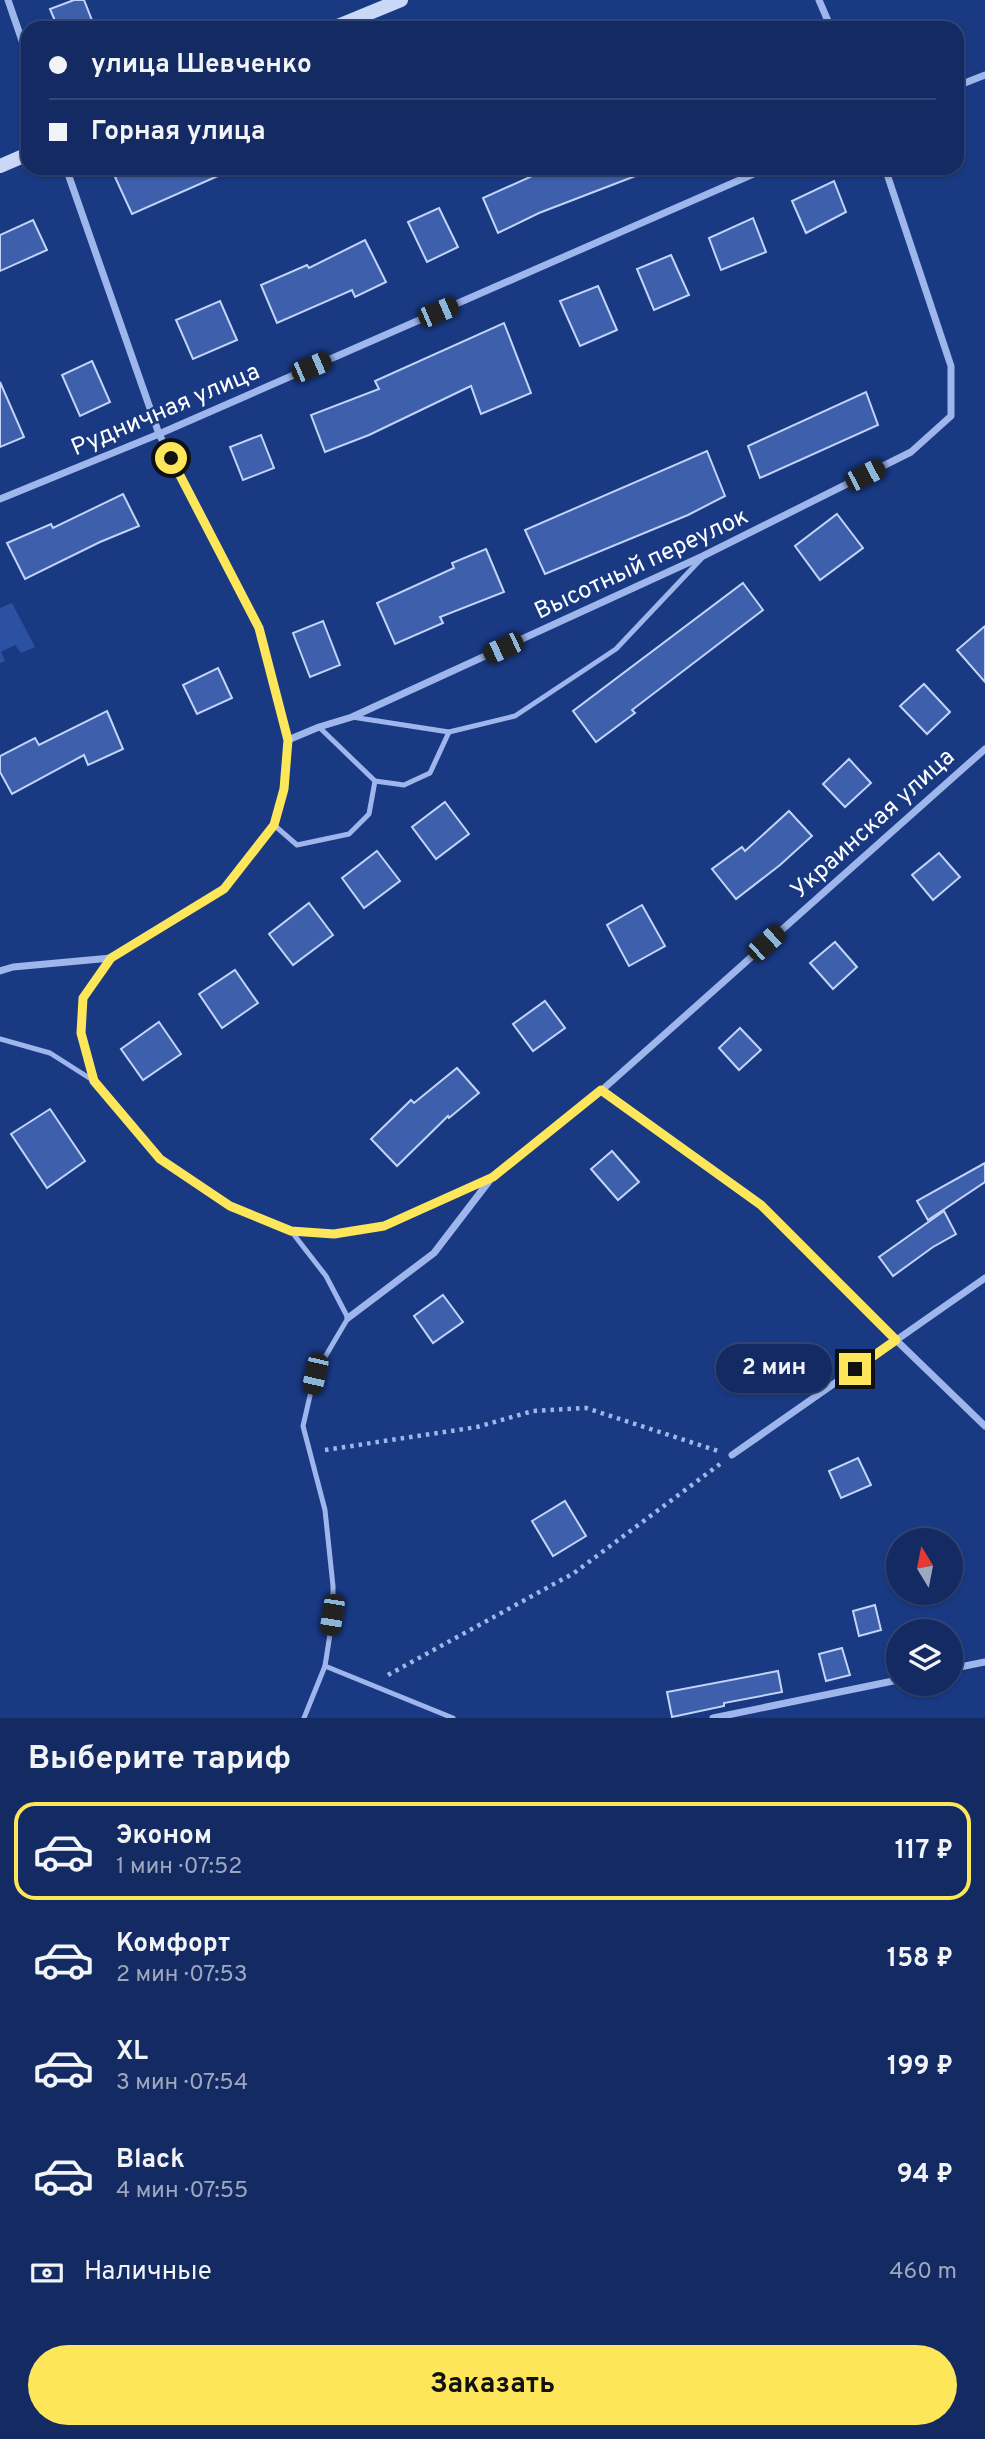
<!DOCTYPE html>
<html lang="ru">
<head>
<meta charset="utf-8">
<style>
  :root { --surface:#132b62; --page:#20376b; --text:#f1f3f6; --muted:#9da7be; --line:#324777; --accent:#fee65a }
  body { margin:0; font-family:Overpass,sans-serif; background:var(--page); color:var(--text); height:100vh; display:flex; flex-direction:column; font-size:26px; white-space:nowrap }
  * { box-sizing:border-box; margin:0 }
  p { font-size:23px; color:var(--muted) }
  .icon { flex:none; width:38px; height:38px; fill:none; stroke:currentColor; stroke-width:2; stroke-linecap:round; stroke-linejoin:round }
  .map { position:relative; height:1718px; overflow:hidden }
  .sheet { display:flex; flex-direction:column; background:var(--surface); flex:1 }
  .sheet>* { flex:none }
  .banner { position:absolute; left:21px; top:21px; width:943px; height:154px; border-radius:21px; box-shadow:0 2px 5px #0004,0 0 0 2px var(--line); display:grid; align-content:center; height:154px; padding:0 28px; background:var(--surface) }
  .needle { width:46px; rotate:350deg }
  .buttons { position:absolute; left:886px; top:1528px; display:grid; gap:14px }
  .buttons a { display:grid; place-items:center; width:77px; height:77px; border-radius:50%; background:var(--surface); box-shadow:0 2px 5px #0004,0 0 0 2px var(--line); font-size:35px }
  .end { position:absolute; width:32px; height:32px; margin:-16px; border:9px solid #fee65a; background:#111; box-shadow:0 0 0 4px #111 }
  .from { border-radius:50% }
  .bubble { position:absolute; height:49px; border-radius:24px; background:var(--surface); box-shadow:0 2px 5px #0004,0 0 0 2px var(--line); font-size:23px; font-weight:700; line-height:49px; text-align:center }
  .car { position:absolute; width:21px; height:42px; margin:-21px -10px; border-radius:9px; box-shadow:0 0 5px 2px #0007; background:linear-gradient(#222 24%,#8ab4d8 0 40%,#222 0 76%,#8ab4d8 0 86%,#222 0) }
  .banner b { display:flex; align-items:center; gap:24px; height:66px; font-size:26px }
  .banner b+b { border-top:2px solid var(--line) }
  .banner i { width:18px; height:18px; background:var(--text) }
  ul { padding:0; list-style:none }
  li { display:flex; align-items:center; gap:21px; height:98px; margin:0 14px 10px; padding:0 14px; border:4px solid transparent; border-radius:21px }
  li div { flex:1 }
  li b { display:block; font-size:26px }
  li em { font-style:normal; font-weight:700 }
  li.selected { border-color:var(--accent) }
  li>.icon { width:63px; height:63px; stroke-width:1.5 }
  h2 { padding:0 28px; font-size:32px; line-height:84px }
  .pay { display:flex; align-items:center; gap:18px; height:77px; padding:0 28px; font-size:26px }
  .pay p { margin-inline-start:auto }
  .primary-button { display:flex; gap:14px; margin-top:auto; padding:14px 28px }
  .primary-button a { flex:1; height:80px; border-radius:42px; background:var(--accent); color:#111; font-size:28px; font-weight:700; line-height:80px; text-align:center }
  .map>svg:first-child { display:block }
  .green { fill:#2c50a2 }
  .building { fill:#3e5fab; stroke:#c3d4f8; stroke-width:2 }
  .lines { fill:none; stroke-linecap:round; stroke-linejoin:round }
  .path { stroke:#9eb6eb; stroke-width:4.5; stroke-dasharray:3.5 5; stroke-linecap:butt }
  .lane { stroke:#9eb6eb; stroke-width:5 }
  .street { stroke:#9eb6eb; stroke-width:7 }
  .secondary { stroke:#cad8f8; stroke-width:14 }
  .route { stroke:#fee65a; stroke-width:9 }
  .labels { text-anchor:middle; stroke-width:5; stroke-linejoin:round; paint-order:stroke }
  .street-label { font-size:24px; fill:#fff; stroke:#193983 }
</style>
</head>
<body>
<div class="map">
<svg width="985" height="1718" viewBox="0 0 985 1718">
  <rect width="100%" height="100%" fill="#193983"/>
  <polygon class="green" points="12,603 35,647 21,653 15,645 1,652 5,661 0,663 0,608"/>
  <g class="building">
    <polygon points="74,0 84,0 95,28 58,28 50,9"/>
    <polygon points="135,168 236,168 132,214 115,177"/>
    <polygon points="550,168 651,168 651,170 539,213 498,233 483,198"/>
    <polygon points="834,181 846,212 806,233 792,201"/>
    <polygon points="439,208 458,247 427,262 408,222"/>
    <polygon points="753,218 766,252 721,270 709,238"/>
    <polygon points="33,220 47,250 0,271 0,235"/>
    <polygon points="365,240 386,282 355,297 352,290 277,323 261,285 307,265 309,268"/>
    <polygon points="671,255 689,295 654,310 637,269"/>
    <polygon points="598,286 617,330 580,346 560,301"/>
    <polygon points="220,301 237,340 193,359 176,320"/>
    <polygon points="504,323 531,393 481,414 471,386 369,435 325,452 311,415 379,389 375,381"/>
    <polygon points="92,361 110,402 80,416 62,375"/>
    <polygon points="0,382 24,437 0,447"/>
    <polygon points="866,392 878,425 760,478 748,446"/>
    <polygon points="261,435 274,468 243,480 230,447"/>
    <polygon points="707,451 725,496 688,515 545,574 525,530"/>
    <polygon points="123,494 139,526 100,542 25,579 7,543 51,524 53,528"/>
    <polygon points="837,514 863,548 820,580 795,546"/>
    <polygon points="486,549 504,592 440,617 443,623 395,644 377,603 454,568 452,563"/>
    <polygon points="743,583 763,610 632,710 635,713 596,742 573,711"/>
    <polygon points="323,621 340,665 310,677 293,633"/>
    <polygon points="985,626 985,682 957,650"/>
    <polygon points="218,668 232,698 197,714 183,685"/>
    <polygon points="924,684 950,712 927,734 900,706"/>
    <polygon points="107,711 123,749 88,765 84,755 12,794 0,772 0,756 35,738 39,745"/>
    <polygon points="849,759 871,783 845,807 823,784"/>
    <polygon points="445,802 469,834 436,859 412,827"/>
    <polygon points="789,811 812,836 780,865 736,899 712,869 742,847 745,851"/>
    <polygon points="377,851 400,881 364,908 342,878"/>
    <polygon points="939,853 960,877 933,900 912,875"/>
    <polygon points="309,903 333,935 293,965 269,934"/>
    <polygon points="642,905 665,946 629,966 607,925"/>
    <polygon points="835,942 857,967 833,989 810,963"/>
    <polygon points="235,970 258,1003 222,1028 199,994"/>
    <polygon points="545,1001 565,1028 533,1051 513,1024"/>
    <polygon points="159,1022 181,1054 143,1080 121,1049"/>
    <polygon points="740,1028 761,1050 739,1070 719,1048"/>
    <polygon points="457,1068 479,1093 449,1118 448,1116 397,1166 371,1139 411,1100 414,1103"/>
    <polygon points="50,1109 85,1161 47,1188 11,1134"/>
    <polygon points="612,1151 639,1182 618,1200 591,1169"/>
    <polygon points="985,1163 985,1182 928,1220 917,1201"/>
    <polygon points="944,1211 956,1234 933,1247 893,1276 879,1257"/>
    <polygon points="443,1295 463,1322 433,1343 414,1316"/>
    <polygon points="858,1458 871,1485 841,1498 829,1471"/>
    <polygon points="565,1501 586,1536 553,1556 532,1521"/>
    <polygon points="875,1605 881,1630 859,1636 853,1611"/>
    <polygon points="842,1648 850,1675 826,1681 819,1654"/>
    <polygon points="778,1671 782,1692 724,1703 724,1706 672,1717 667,1692"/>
  </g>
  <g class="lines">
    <g class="path">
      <polyline points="325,1450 477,1427 533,1411 586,1408 718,1451"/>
      <polyline points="388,1675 574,1573 720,1464"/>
    </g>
    <g class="lane">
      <polyline points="352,717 449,732 515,716 616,649 702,558"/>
      <polyline points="319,727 375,781 404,785 430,773 449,732"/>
      <polyline points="274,825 297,845 349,834 369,814 375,781"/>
      <polyline points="0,1039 50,1053 94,1081 160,1159 230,1206 291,1231 326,1276 348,1318 315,1374 303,1426 325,1510 333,1586 333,1615 325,1666 304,1718"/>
      <polyline points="94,1081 81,1033 83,998 111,958"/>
      <polyline points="291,1231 334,1234 384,1226 490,1178"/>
      <polyline points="325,1666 453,1718"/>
    </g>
    <g class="street">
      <polyline points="8,0 28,58"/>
      <polyline points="819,0 831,28"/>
      <polyline points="957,86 985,75"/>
      <polyline points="66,168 159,434 259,628 288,740"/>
      <polyline points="0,499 159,434 767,168"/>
      <polyline points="0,971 13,967 111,958 224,889 274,825 284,789 288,740 319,727 352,717 703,556 911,452 951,416 951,366 885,168"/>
      <polyline points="602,1090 761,1205 896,1340 985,1426"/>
      <polyline points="348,1318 434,1253 493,1176 602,1090 985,749"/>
      <polyline points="732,1455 985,1278"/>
      <polyline points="950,1669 985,1662"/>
      <polyline points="713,1718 898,1680"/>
    </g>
    <g class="secondary">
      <polyline points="333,28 401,0"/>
      <polyline points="0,166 28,154"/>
    </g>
  </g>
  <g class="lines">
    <polyline class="route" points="171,458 259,628 288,740 284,789 274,825 224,889 111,958 83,998 81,1033 94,1081 160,1159 230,1206 291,1231 334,1234 384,1226 493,1177 601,1090 761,1205 896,1340 855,1369"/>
  </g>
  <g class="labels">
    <g class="street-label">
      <text transform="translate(165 409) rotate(-23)" y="8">Рудничная улица</text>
      <text transform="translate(641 563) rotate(-25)" y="8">Высотный переулок</text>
      <text transform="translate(872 823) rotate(-42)" y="8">Украинская улица</text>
    </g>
  </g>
</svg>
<div class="buttons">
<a><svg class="needle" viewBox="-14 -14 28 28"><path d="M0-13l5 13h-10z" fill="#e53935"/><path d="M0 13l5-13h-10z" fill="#9da7be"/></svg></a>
<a><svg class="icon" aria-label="layers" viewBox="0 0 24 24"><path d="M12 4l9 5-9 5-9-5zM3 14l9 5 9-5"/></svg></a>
</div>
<i class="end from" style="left:171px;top:458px"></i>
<i class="end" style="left:855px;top:1369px"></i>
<div class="bubble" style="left:716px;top:1344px;width:116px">2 мин</div>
<i class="car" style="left:438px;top:312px;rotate:67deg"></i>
<i class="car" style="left:311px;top:367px;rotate:67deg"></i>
<i class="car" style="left:865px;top:475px;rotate:63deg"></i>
<i class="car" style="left:503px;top:648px;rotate:245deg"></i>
<i class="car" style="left:766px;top:943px;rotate:48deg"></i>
<i class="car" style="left:315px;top:1374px;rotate:193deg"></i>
<i class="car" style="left:332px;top:1615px;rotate:189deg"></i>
<div class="banner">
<b><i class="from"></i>улица Шевченко</b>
<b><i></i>Горная улица</b>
</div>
</div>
<section class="sheet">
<h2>Выберите тариф</h2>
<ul>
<li class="selected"><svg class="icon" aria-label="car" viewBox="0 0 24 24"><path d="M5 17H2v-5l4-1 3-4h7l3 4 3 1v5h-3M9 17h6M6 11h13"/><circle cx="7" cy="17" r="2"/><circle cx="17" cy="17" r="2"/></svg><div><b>Эконом</b><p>1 мин · 07:52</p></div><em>117 ₽</em></li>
<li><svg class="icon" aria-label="car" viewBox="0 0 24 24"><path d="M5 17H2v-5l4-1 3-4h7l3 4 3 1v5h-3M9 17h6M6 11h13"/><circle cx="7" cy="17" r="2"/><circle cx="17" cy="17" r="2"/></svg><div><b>Комфорт</b><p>2 мин · 07:53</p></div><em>158 ₽</em></li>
<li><svg class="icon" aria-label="car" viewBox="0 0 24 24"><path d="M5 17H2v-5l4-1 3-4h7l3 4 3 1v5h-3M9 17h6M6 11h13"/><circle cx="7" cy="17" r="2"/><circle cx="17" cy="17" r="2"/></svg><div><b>XL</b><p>3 мин · 07:54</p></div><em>199 ₽</em></li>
<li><svg class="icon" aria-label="car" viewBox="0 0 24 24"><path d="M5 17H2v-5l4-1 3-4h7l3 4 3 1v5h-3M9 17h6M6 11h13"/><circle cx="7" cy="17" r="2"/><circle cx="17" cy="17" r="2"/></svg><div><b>Black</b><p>4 мин · 07:55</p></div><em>94 ₽</em></li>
</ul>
<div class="pay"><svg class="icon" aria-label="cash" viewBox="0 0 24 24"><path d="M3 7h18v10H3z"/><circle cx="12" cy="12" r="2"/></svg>Наличные<p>460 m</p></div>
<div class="primary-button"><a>Заказать</a></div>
</section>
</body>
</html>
